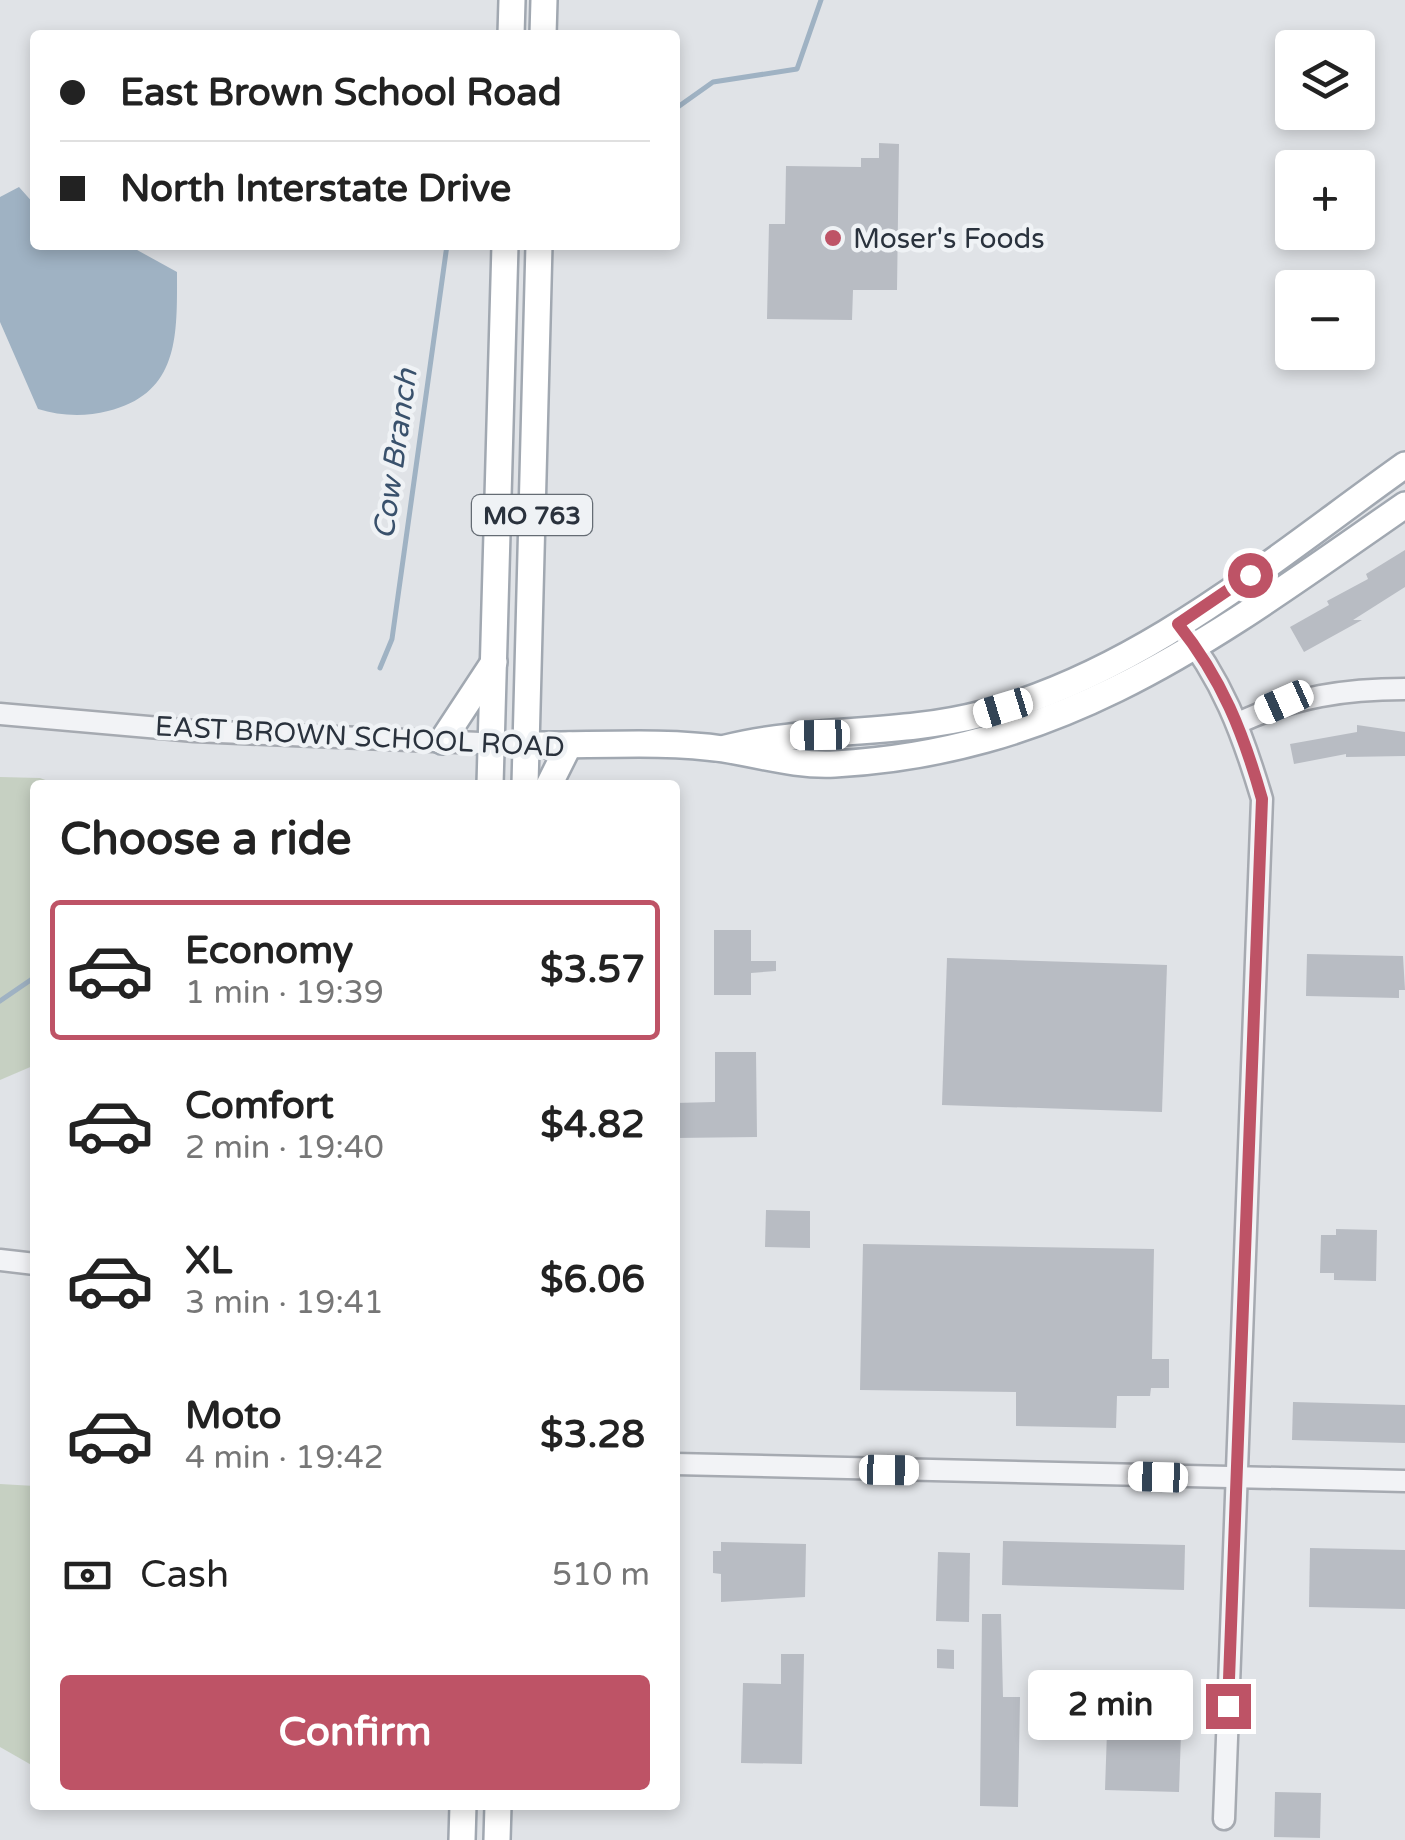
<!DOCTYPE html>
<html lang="en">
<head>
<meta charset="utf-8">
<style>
  :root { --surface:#fff; --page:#f2f2f2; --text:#222; --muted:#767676; --line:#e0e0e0; --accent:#be5366 }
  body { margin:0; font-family:"Varela Round",sans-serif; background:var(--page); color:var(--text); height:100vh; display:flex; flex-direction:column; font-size:38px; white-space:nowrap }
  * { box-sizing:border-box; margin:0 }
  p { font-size:32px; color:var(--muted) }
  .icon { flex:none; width:55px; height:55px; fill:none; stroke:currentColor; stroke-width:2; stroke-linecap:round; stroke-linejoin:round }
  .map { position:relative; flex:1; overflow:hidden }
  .details { position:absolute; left:30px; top:780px; width:650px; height:1030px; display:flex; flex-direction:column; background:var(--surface); border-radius:10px; box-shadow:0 5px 15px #0003 }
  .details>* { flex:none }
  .guide { position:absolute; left:30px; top:30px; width:650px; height:220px; border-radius:10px; box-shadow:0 5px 15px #0003; display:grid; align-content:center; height:220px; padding:0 30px; background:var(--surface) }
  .controls { position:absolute; left:1275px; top:30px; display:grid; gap:20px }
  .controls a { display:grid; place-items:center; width:100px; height:100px; border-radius:10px; background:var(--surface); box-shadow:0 5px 15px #0003; font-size:50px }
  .end { position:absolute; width:45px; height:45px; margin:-22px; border:12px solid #be5366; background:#fff; box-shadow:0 0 0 5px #fff }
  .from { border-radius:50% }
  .bubble { position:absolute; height:70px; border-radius:10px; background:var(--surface); box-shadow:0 5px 15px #0003; font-size:32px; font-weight:700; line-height:70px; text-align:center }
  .car { position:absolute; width:30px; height:60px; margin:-30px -15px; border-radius:12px; box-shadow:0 0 8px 2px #0007; background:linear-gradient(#fff 24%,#345 0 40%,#fff 0 76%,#345 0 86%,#fff 0) }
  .guide b { display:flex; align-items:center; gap:35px; height:95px; font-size:38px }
  .guide b+b { border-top:2px solid var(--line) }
  .guide i { width:25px; height:25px; background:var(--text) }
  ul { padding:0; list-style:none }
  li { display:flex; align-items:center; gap:30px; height:140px; margin:0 20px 15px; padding:0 10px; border:5px solid transparent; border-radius:10px }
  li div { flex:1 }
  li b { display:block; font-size:38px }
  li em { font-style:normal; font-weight:700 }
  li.active { border-color:var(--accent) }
  li>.icon { width:90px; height:90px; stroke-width:1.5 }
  h2 { padding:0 30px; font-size:45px; line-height:120px }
  .pay { display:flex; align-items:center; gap:25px; height:110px; padding:0 30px; font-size:38px }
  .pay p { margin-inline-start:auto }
  .primary-button { display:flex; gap:20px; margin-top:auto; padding:20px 30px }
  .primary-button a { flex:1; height:115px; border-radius:10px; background:var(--accent); color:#fff; font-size:40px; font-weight:700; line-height:115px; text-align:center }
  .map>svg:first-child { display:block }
  .green { fill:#c6d0c2 }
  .water { fill:#9fb2c3 }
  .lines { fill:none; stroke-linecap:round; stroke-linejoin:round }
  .stream { stroke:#9fb2c3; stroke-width:5 }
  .building { fill:#b8bcc3 }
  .minor-casing { stroke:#a6aab1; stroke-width:25 }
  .major-casing { stroke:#a1a8b1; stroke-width:30 }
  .minor { stroke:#f2f3f6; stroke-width:20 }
  .major { stroke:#fff; stroke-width:25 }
  .route { stroke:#be5366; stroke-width:12 }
  .poi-dot { fill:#be5366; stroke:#eff2f5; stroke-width:4 }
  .labels { text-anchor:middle; stroke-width:9; stroke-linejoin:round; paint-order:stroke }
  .shield { fill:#eff2f5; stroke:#656c74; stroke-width:2.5 }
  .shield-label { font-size:25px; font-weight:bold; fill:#2a323d }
  .poi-label { font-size:28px; fill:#2a323d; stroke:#eff2f5; text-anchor:start }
  .street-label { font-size:28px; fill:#2a323d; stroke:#eff2f5 }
  .water-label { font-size:30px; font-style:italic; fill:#39516c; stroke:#eff2f5 }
</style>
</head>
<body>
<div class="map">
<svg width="1405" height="1840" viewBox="0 0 1405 1840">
  <rect width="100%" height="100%" fill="#e0e3e7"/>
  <g class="green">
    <polygon points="0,777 40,778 59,785 35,785 35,1065 0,1080"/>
    <polygon points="0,1484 35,1486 35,1767 0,1747"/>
  </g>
  <path class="water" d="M 19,187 L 35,205 L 35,245 L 128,245 L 177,272 C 177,335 180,393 108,411 C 85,417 60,416 38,409 L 0,322 L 0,197 Z"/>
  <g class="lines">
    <g class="stream">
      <polyline points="675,109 713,82 797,69 821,0"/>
      <polyline points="380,668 392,639 447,245"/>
      <polyline points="0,1001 35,977"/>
    </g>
  </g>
  <g class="building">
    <polygon points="879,143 899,144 897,290 853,290 852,320 767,319 769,224 785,224 786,166 861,167 861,158 879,158"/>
    <polygon points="1405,550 1405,587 1353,620 1362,620 1304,652 1290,627 1329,605 1327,601 1368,579 1366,574"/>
    <polygon points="1357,725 1405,732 1405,756 1346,757 1346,754 1294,764 1290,744 1357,732"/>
    <polygon points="714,930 751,930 751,961 776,961 776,971 751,973 751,995 714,995"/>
    <polygon points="1307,954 1403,956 1405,990 1399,990 1399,998 1306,996"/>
    <polygon points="947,958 1167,965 1162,1112 942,1105"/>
    <polygon points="715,1052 756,1052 757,1137 675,1138 675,1103 715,1102"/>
    <polygon points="766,1210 810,1211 810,1248 765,1247"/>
    <polygon points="1336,1229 1377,1230 1376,1281 1334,1280 1334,1273 1320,1273 1321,1235 1336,1235"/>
    <polygon points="863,1244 1154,1249 1152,1359 1169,1359 1169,1388 1151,1388 1150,1396 1117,1396 1116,1428 1016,1426 1016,1392 860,1390"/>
    <polygon points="1293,1402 1405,1405 1405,1443 1292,1440"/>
    <polygon points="1003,1541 1185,1545 1184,1590 1002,1585"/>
    <polygon points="721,1542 806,1544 805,1597 721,1602 721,1574 713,1573 713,1551 721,1551"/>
    <polygon points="1310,1548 1405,1550 1405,1609 1309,1607"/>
    <polygon points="938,1552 970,1553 969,1622 936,1621"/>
    <polygon points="982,1614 1001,1614 1003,1697 1020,1697 1018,1807 980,1806"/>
    <polygon points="937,1649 954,1650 954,1669 937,1668"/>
    <polygon points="781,1654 804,1654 802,1764 741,1763 743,1683 781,1684"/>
    <polygon points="1108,1702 1182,1704 1179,1792 1105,1790"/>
    <polygon points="1275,1792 1321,1793 1320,1838 1274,1837"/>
  </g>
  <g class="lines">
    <g class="minor-casing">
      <g id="minor">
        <path d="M 1178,624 C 1222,679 1242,732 1262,799 L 1224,1819"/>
        <polyline points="0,714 194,731 526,745"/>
        <path d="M 1240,722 C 1295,697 1344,689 1405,689"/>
        <polyline points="0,1260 35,1264"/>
        <polyline points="675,1464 1405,1481"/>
      </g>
    </g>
    <g class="major-casing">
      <g id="major">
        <polyline points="511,35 512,0"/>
        <polyline points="543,35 544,0"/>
        <polyline points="442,741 494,662"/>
        <path d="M 526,745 C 587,746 665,740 723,749 C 762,755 795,766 835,764 C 1070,751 1220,633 1405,505"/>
        <path d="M 726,748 C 810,727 898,736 982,714 C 1141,673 1274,558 1405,465"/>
        <polyline points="490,785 505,245"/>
        <polyline points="525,785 539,245"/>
        <polyline points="549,785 569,745"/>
        <polyline points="462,1840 463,1805"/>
        <polyline points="497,1840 498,1805"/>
      </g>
    </g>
    <use href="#minor" class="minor"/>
    <use href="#major" class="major"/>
  </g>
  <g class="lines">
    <path class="route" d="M 1228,1706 L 1262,799 C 1243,732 1222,679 1178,624 L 1250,575"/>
  </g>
  <circle class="poi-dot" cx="833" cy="238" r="10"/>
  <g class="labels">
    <rect class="shield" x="472" y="495" width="120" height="40" rx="8"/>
    <g class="shield-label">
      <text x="532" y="524">MO 763</text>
    </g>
    <g class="poi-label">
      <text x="853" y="248">Moser's Foods</text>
    </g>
    <g class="street-label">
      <text transform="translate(360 736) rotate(3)" y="10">EAST BROWN SCHOOL ROAD</text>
    </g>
    <g class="water-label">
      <text transform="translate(395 454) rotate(-82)" y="10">Cow Branch</text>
    </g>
  </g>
</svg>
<div class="controls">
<a><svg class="icon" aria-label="layers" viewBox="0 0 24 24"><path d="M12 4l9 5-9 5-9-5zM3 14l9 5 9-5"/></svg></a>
<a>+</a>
<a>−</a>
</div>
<i class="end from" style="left:1250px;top:575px"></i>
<i class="end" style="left:1228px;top:1706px"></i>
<div class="bubble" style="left:1028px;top:1670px;width:165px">2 min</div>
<i class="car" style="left:1284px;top:702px;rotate:246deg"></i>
<i class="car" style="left:1003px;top:708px;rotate:253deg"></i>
<i class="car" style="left:820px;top:735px;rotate:269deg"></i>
<i class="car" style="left:889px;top:1470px;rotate:91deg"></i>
<i class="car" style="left:1158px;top:1477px;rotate:272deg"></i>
<div class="guide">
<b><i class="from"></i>East Brown School Road</b>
<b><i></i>North Interstate Drive</b>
</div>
<section class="details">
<h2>Choose a ride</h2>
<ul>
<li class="active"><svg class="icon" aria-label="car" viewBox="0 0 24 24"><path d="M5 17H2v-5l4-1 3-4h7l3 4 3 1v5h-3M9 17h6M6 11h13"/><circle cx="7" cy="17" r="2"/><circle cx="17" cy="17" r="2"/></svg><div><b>Economy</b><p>1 min · 19:39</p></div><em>$3.57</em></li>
<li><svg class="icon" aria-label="car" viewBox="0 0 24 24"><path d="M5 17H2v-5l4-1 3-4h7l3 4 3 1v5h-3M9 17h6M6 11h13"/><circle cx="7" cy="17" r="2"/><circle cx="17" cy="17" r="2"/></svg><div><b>Comfort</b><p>2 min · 19:40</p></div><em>$4.82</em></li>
<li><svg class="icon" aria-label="car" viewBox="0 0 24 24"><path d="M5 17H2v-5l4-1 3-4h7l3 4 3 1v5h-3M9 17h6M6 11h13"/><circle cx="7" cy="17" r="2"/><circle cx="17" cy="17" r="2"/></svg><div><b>XL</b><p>3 min · 19:41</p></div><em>$6.06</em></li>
<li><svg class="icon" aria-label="car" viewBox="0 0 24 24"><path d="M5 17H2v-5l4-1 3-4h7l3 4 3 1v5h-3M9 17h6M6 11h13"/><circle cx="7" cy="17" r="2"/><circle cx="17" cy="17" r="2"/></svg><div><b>Moto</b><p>4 min · 19:42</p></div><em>$3.28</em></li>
</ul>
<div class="pay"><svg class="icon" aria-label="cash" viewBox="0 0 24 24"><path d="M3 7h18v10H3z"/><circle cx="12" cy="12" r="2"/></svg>Cash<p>510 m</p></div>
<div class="primary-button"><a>Confirm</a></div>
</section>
</div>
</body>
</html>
